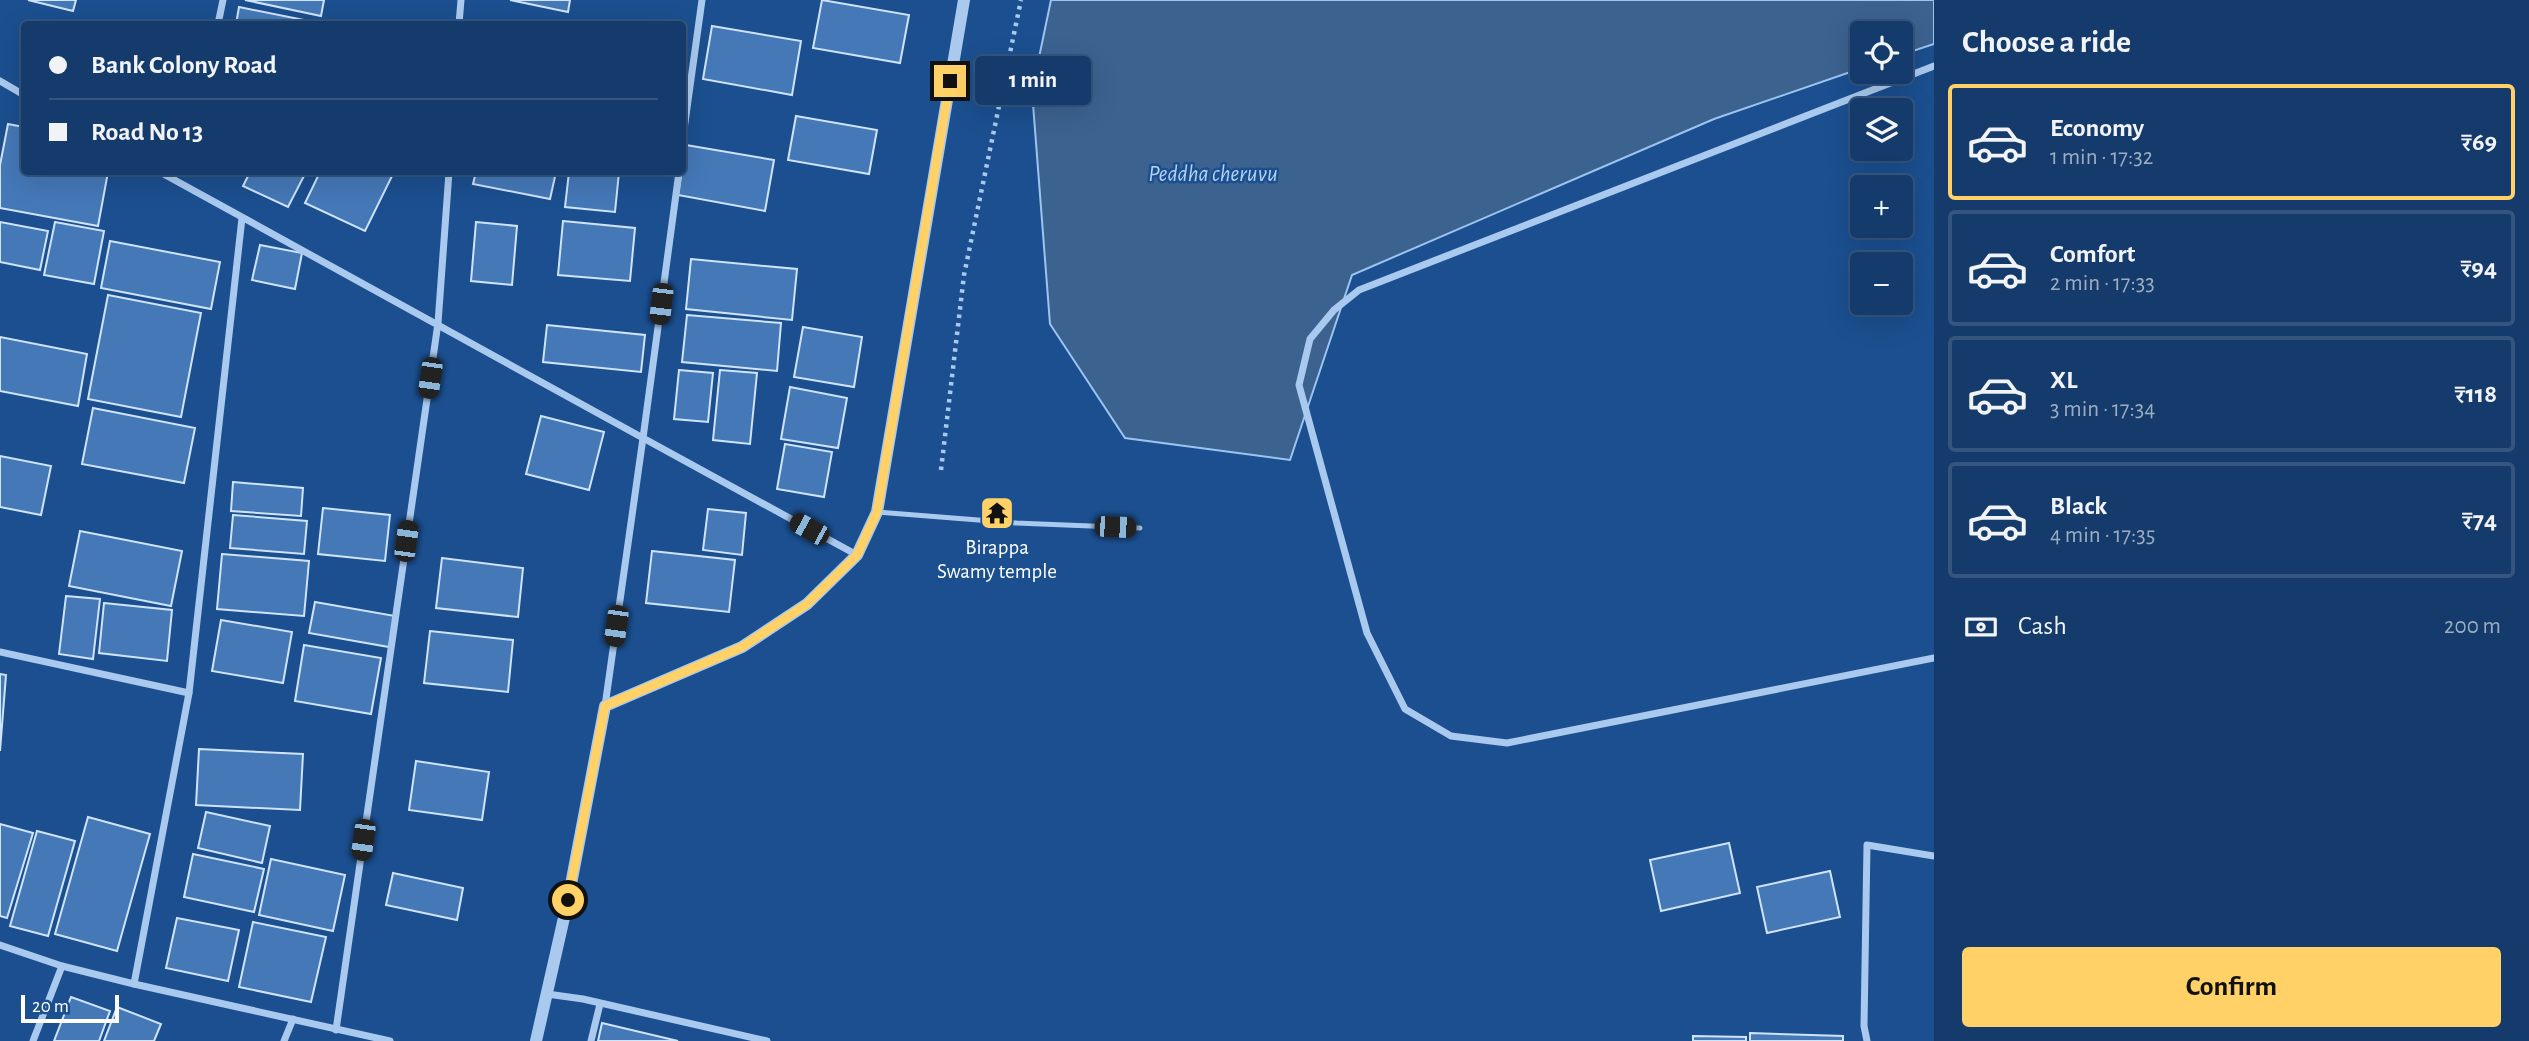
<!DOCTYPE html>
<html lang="en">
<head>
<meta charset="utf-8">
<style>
  :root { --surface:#143b6b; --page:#214673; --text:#f1f3f6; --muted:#9dadc1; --line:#33557e; --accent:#ffd166 }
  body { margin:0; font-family:"Alegreya Sans",sans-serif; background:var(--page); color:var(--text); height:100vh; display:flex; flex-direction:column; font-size:26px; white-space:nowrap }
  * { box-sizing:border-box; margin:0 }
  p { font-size:23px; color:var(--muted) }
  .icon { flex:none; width:38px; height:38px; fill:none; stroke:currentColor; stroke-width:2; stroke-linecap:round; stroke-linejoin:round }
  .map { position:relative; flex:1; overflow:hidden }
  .sheet { display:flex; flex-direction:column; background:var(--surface); width:595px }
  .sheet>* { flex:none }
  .top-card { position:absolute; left:21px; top:21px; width:665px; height:154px; border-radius:7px; box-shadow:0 7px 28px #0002,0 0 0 2px var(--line); display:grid; align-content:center; height:154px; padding:0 28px; background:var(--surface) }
  .fabs { position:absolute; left:1850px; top:21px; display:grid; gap:14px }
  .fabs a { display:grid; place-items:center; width:63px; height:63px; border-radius:7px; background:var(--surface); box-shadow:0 7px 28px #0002,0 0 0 2px var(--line); font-size:35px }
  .scale { position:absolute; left:21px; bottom:18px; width:98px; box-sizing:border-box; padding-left:7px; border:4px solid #fff; border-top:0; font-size:19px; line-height:24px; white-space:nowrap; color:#fff; -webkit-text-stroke:5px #1b4f8f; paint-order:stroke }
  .end { position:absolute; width:32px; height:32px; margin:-16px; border:9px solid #ffd166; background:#111; box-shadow:0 0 0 4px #111 }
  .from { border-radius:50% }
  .bubble { position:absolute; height:49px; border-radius:7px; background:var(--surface); box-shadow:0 7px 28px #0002,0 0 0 2px var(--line); font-size:23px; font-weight:700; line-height:49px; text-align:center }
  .car { position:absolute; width:21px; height:42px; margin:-21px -10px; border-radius:9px; box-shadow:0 0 5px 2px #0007; background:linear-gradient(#222 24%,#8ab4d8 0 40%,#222 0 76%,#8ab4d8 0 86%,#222 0) }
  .top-card b { display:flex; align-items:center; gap:24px; height:66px; font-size:26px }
  .top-card b+b { border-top:2px solid var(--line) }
  .top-card i { width:18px; height:18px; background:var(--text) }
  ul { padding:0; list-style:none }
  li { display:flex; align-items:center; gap:21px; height:116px; margin:0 14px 10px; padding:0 14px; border:4px solid var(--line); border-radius:7px }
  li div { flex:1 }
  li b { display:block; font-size:26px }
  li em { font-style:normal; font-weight:700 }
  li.on { border-color:var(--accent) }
  li>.icon { width:63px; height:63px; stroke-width:1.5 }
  h2 { padding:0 28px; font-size:32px; line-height:84px }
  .pay { display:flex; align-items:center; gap:18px; height:77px; padding:0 28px; font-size:26px }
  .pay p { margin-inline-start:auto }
  .cta { display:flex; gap:14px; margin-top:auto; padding:14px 28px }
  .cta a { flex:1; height:80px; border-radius:7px; background:var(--accent); color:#111; font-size:28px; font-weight:700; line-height:80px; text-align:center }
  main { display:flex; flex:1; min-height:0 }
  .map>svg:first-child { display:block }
  .water { fill:#3c6290; stroke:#9cc4f0; stroke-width:2 }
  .building { fill:#4478b7; stroke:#cfe3fa; stroke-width:2 }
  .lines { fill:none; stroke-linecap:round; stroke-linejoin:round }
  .path { stroke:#a9c9ee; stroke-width:4.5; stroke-dasharray:3.5 5; stroke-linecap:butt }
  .service { stroke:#a9c9ee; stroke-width:5 }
  .minor { stroke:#a9c9ee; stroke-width:7 }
  .tertiary { stroke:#a9c9ee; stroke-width:12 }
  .route { stroke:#ffd166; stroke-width:9 }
  .labels { text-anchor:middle; stroke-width:5; stroke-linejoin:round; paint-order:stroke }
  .poi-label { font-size:21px; fill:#fff; stroke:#1b4f8f }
  .water-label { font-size:23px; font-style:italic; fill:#b5d3f5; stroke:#1b4f8f }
</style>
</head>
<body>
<main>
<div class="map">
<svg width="1934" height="1041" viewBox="0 0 1934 1041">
  <rect width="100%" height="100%" fill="#1b4f8f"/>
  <polygon class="water" points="1051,0 1934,0 1934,44 1901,55 1900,33 1862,33 1862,68 1714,119 1352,275 1290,460 1125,438 1050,324 1032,91"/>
  <g class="building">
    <polygon points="28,0 76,0 73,11"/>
    <polygon points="245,0 324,0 321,16"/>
    <polygon points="510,0 570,0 568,12"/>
    <polygon points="822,0 909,15 900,63 813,48"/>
    <polygon points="239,7 309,21 308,24 236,24"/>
    <polygon points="712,26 801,41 792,95 703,79"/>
    <polygon points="796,116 877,130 869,174 788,160"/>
    <polygon points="8,124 24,127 24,172 108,172 98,226 0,208 0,165"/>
    <polygon points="686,145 774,160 765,211 678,195"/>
    <polygon points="250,172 306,172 288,207 243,186"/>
    <polygon points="320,172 394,172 365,231 305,203"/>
    <polygon points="476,172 556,172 550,199 473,184"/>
    <polygon points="569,172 619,172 615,212 565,207"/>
    <polygon points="563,221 635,228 630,281 558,275"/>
    <polygon points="0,222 48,231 40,270 0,262"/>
    <polygon points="55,222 104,231 94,284 44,275"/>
    <polygon points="476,222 517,226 512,285 471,281"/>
    <polygon points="110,241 220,262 211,309 101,288"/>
    <polygon points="260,245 302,253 295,289 252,280"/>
    <polygon points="691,259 797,269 792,320 686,309"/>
    <polygon points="108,295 201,313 181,417 88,399"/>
    <polygon points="687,315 781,323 777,371 682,362"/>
    <polygon points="547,325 645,335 641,372 543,362"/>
    <polygon points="803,327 862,337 854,387 794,377"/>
    <polygon points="0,337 87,354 78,406 0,391"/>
    <polygon points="679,370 713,373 708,422 674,419"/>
    <polygon points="720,370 757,373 750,444 713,440"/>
    <polygon points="790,387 847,398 838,448 781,439"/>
    <polygon points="93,408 195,428 184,483 82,464"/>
    <polygon points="541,416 604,432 589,490 526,474"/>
    <polygon points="785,444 832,452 824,497 777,489"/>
    <polygon points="0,456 51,466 41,515 0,507"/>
    <polygon points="233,482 303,488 301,516 231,511"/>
    <polygon points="323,508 390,515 385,561 318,554"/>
    <polygon points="708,509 746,513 742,555 703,550"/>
    <polygon points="233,515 307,521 304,554 230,548"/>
    <polygon points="80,531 182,551 171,606 69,586"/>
    <polygon points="652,551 735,560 729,612 646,603"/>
    <polygon points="222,554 309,561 304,616 217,609"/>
    <polygon points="442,558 523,568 518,617 436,608"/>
    <polygon points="66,596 100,599 93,659 59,654"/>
    <polygon points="315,602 395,616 389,647 309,633"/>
    <polygon points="104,603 172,610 167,661 99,653"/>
    <polygon points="221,620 292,632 283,683 212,671"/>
    <polygon points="430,631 513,640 508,692 424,683"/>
    <polygon points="304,645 381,658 371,714 295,701"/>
    <polygon points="0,674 6,675 0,751"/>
    <polygon points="199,749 303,754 300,810 196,805"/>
    <polygon points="416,761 489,772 482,820 409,810"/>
    <polygon points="206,812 270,826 262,863 198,848"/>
    <polygon points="88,817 150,834 117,951 55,934"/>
    <polygon points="0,824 33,833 7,918 0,916"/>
    <polygon points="37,831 75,841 48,936 10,926"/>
    <polygon points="1729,843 1740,893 1661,911 1650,860"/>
    <polygon points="193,854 264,869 254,912 184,897"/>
    <polygon points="271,859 345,875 333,931 259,915"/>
    <polygon points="1830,871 1840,917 1767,933 1757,887"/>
    <polygon points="393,873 463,888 457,920 386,905"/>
    <polygon points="177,918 239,930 228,981 166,968"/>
    <polygon points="253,922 326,937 311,1002 239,987"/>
    <polygon points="71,997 110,1011 99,1041 54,1041"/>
    <polygon points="117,1007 161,1024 154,1041 104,1041"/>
    <polygon points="602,1023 678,1041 598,1041"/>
    <polygon points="1750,1033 1843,1036 1843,1041 1750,1041"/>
    <polygon points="1693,1036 1746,1037 1746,1041 1693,1041"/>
  </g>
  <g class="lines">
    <polyline class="path" points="941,470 964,275 1021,0"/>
    <polyline class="service" points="877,512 1016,523 1140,528"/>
    <g class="minor">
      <polyline points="218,24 223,0"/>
      <polyline points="459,24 461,0"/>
      <polyline points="1934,66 1359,290 1334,310 1310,339 1299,385 1367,633 1405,709 1451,736 1507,743 1934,658"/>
      <polyline points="0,81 24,95"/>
      <polyline points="682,144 702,0"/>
      <polyline points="160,172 643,438 605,706"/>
      <polyline points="679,172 643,438 857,555"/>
      <polyline points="0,652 189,693"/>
      <polyline points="0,945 62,966 134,984 390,1041"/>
      <polyline points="134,984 189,693 242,218"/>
      <polyline points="547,994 583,999 767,1041"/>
      <polyline points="336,1030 438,323 449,172"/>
      <polyline points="33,1041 62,966"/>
      <polyline points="284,1041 293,1019"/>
      <polyline points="591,1041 600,1004"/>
      <polyline points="1867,1041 1864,1026 1867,845 1934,856"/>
    </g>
    <polyline class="tertiary" points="536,1041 568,900 605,706 742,647 807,604 857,555 877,512 964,0"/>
  </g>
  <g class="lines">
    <polyline class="route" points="568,900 605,706 742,647 807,604 857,555 877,512 950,81"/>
  </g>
  <defs>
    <g id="temple-square" transform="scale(1.75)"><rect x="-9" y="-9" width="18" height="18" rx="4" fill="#ffd166" stroke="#1b4f8f"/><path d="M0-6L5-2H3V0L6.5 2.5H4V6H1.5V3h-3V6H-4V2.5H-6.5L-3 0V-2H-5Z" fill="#111"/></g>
  </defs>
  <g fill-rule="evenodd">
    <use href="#temple-square" x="997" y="513"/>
  </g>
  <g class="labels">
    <g class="poi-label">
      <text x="997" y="554">Birappa<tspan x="997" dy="24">Swamy temple</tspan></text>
    </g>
    <g class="water-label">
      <text x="1213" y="181">Peddha cheruvu</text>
    </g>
  </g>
</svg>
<div class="fabs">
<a><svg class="icon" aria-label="locate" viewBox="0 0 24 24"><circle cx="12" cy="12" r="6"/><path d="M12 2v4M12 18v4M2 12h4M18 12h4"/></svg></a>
<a><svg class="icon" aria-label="layers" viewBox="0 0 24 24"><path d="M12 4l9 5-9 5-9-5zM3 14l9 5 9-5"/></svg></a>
<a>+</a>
<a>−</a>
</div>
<div class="scale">20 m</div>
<i class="end from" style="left:568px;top:900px"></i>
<i class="end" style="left:950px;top:81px"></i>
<div class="bubble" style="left:975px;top:56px;width:116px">1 min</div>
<i class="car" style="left:661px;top:304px;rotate:187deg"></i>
<i class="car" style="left:430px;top:378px;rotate:188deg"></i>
<i class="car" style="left:1115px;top:527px;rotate:92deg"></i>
<i class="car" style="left:809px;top:529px;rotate:299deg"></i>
<i class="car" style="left:406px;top:541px;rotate:8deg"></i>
<i class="car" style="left:616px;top:626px;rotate:188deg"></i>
<i class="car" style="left:363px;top:840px;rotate:188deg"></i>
<div class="top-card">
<b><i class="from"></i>Bank Colony Road</b>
<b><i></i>Road No 13</b>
</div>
</div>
<section class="sheet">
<h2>Choose a ride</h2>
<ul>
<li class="on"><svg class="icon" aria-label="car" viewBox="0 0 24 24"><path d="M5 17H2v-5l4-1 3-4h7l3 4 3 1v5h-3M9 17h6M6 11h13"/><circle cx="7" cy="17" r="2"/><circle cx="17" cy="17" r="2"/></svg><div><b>Economy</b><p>1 min · 17:32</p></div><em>₹69</em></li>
<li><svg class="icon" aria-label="car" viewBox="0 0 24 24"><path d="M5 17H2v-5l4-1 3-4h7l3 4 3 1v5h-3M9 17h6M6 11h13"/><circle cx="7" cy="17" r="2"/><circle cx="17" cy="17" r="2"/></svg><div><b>Comfort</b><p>2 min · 17:33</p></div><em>₹94</em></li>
<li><svg class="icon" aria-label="car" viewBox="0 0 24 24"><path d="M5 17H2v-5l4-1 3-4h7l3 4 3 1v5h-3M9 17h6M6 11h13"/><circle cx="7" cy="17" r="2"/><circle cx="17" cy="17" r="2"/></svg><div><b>XL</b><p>3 min · 17:34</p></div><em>₹118</em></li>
<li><svg class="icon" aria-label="car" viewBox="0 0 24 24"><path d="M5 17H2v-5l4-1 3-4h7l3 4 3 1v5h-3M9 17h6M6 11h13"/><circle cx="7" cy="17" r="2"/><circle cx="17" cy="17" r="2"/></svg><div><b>Black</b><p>4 min · 17:35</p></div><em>₹74</em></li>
</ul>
<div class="pay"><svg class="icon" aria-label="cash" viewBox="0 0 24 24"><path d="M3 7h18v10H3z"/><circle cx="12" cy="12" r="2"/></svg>Cash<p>200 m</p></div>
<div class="cta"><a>Confirm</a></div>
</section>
</main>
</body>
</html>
